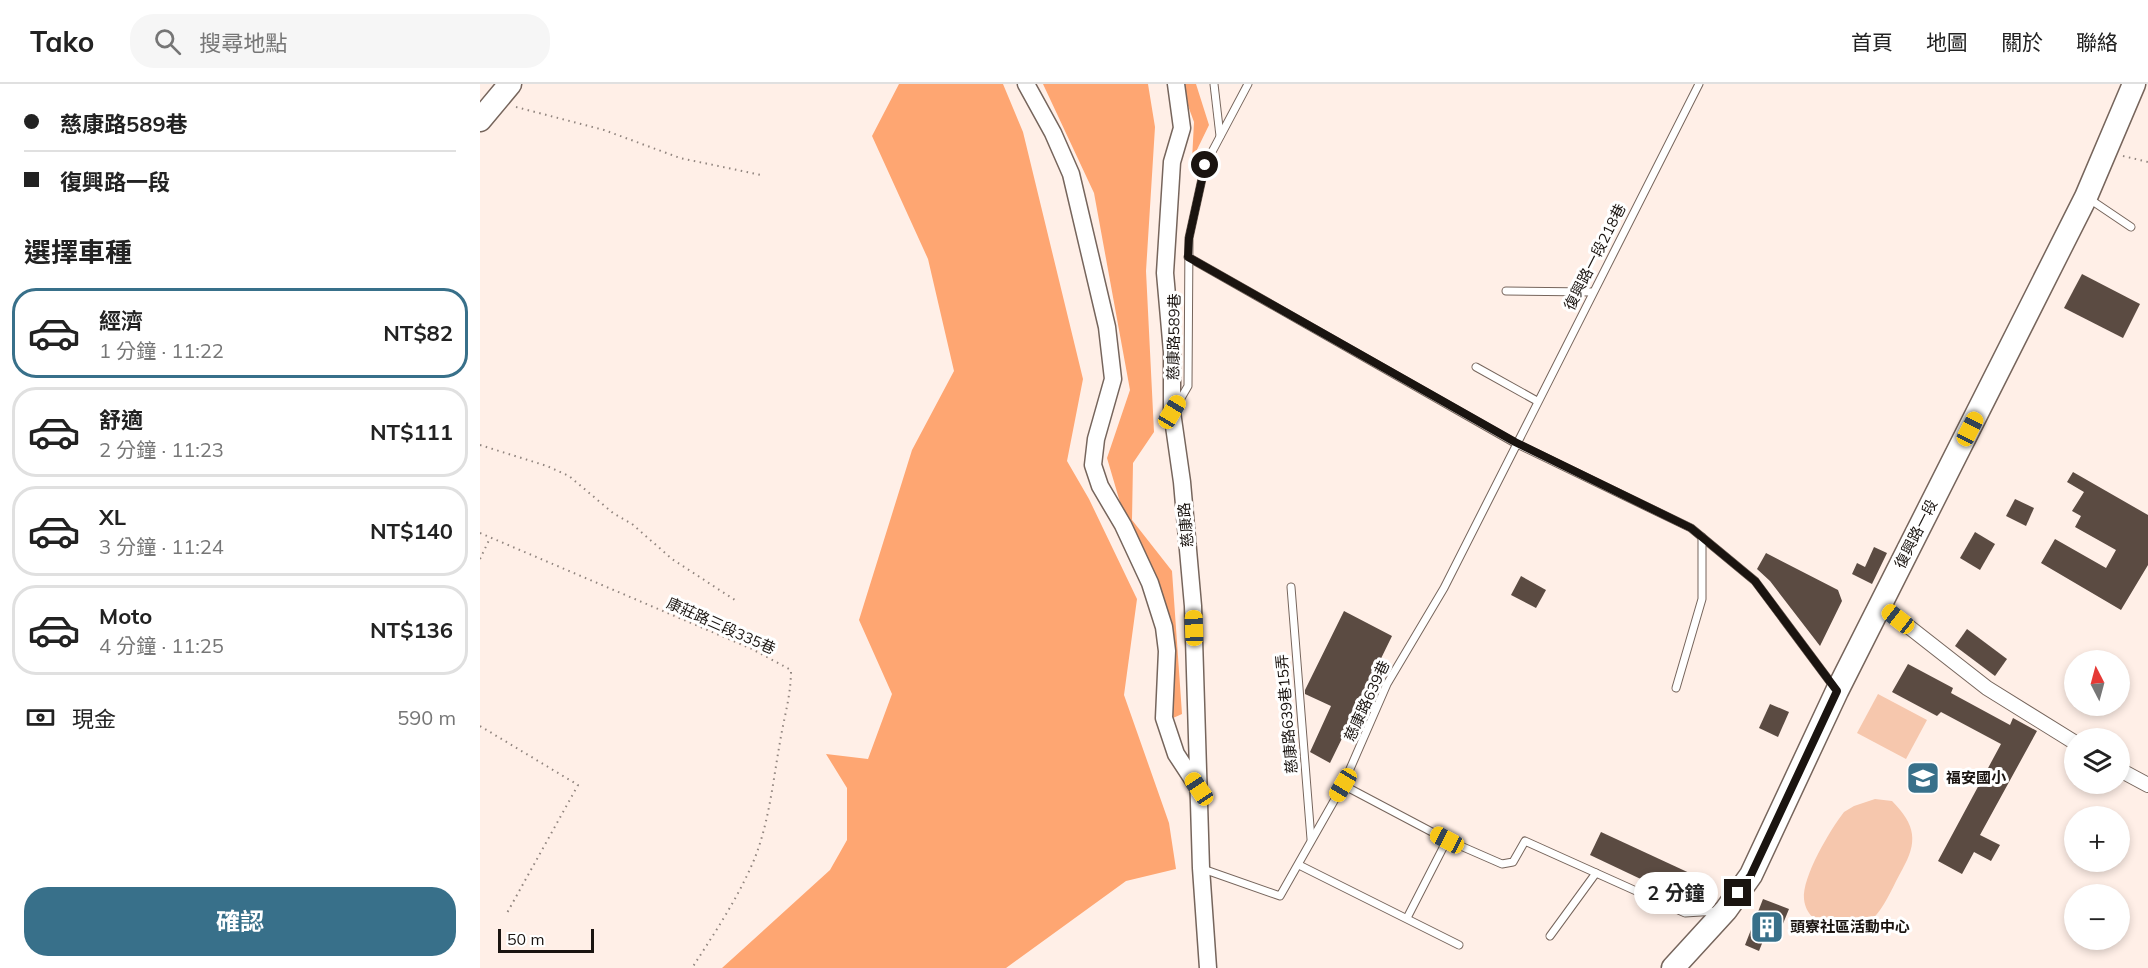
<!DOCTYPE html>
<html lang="zh-TW">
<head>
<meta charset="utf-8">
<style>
  :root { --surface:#fff; --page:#f6f6f6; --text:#222; --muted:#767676; --line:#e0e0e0; --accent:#38708a }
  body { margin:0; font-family:Mulish,"Noto Sans TC",sans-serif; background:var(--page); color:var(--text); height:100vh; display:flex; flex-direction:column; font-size:22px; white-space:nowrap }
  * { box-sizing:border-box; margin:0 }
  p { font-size:20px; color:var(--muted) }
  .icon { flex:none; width:33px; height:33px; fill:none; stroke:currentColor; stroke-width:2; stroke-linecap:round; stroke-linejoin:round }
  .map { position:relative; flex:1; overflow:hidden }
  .sheet { display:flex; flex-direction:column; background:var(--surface); width:480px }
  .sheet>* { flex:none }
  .hud { display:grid; align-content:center; height:132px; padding:0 24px; background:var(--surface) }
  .needle { width:39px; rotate:354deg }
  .buttons { position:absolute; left:1584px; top:566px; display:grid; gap:12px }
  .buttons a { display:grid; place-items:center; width:66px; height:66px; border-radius:50%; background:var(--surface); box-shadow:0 3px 9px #0003; font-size:30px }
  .scale { position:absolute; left:18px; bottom:15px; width:96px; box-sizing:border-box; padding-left:6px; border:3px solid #1a1410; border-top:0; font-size:16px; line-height:21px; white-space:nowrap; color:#1a1410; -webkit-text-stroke:4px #fff; paint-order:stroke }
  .end { position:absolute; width:27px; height:27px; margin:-14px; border:8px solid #1a1410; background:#fff; box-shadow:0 0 0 3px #fff }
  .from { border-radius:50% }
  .bubble { position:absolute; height:42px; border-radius:21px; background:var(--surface); box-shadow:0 3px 9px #0003; font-size:20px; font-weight:700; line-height:42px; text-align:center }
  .car { position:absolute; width:18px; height:36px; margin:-18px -9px; border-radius:8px; box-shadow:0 0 4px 2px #0007; background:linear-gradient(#f5c518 24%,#345 0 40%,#f5c518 0 76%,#345 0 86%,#f5c518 0) }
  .hud b { display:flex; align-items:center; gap:21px; height:57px; font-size:22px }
  .hud b+b { border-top:2px solid var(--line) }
  .hud i { width:15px; height:15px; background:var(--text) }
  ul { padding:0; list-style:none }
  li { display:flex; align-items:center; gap:18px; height:90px; margin:0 12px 9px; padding:0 12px; border:3px solid var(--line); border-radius:24px }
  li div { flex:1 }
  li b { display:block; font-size:22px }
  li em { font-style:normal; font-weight:700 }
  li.on { border-color:var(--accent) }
  li>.icon { width:54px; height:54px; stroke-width:1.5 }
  h2 { padding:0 24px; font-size:27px; line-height:72px }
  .pay { display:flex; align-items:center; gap:15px; height:66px; padding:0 24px; font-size:22px }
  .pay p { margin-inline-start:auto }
  .button { display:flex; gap:12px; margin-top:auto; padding:12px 24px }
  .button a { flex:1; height:69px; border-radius:24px; background:var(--accent); color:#fff; font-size:24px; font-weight:700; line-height:69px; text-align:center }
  header { display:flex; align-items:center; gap:36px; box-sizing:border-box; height:84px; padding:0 30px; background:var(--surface); border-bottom:2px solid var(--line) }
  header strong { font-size:28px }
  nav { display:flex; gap:33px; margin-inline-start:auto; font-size:21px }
  .search { width:420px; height:54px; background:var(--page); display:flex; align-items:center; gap:15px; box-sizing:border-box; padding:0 21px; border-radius:24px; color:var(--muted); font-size:22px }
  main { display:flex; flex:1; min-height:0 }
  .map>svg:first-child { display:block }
  .green { fill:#f6c7ad }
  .forest { fill:#fea672 }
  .building { fill:#5b4b42 }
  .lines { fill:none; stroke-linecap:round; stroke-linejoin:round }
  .service-casing { stroke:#76655c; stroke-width:9 }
  .minor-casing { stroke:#76655c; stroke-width:16 }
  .tertiary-casing { stroke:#76655c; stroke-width:19 }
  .primary-casing { stroke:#76655c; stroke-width:25 }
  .path { stroke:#91857f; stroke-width:2; stroke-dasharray:1.5 4.5; stroke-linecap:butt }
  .service { stroke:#fff; stroke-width:7 }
  .minor { stroke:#fff; stroke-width:14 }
  .tertiary { stroke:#fff; stroke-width:16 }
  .primary { stroke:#fff; stroke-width:22 }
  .route { stroke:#1a1410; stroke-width:8 }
  .labels { text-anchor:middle; stroke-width:6; stroke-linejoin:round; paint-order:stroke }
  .street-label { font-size:15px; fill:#1a1410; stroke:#fff }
  .poi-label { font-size:15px; font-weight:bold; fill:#1a1410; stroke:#fff; text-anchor:start }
</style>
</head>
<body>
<header>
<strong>Tako</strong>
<div class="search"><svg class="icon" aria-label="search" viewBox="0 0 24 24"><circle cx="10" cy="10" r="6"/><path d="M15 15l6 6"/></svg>搜尋地點</div>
<nav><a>首頁</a><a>地圖</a><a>關於</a><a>聯絡</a></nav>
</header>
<main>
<section class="sheet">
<div class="hud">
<b><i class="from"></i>慈康路589巷</b>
<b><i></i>復興路一段</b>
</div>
<h2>選擇車種</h2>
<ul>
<li class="on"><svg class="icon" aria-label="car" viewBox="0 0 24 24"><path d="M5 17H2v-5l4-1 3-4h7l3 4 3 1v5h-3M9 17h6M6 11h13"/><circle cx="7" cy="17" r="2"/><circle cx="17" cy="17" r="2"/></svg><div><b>經濟</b><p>1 分鐘 · 11:22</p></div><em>NT$82</em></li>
<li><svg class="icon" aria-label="car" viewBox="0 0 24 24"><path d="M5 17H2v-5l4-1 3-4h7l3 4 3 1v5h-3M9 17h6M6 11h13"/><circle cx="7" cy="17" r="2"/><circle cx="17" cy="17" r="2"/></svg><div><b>舒適</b><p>2 分鐘 · 11:23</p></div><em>NT$111</em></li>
<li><svg class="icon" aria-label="car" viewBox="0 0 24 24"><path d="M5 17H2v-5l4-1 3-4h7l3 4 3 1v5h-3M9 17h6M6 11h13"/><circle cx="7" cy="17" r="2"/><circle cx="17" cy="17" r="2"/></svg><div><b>XL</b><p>3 分鐘 · 11:24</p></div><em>NT$140</em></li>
<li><svg class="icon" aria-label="car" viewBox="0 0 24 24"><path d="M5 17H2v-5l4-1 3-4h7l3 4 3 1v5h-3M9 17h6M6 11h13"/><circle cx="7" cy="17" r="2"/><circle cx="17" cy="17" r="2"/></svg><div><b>Moto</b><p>4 分鐘 · 11:25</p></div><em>NT$136</em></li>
</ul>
<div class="pay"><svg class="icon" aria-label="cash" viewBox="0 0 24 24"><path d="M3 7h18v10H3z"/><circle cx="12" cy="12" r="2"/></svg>現金<p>590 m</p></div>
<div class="button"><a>確認</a></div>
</section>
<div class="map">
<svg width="1668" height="884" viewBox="0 0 1668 884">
  <rect width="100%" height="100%" fill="#ffefe7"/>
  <g class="green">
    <polygon points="1398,610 1447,636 1426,675 1377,649"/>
    <path d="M 1395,715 L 1412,717 C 1436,741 1438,758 1422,786 C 1414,800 1407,818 1397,830 C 1379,853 1327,848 1324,815 C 1322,793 1350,746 1364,728 L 1374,722 Z"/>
  </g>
  <g class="forest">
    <polygon points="419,0 523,0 543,48 603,295 587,377 609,415 657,515 644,611 689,739 696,785 646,797 526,884 242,884 350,786 367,756 367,704 346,670 388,675 412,610 379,536 432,366 474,287 448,175 392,52"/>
    <polygon points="563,0 668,0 675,43 666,187 674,348 653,379 652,436 692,487 702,630 693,634 688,616 691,559 647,442 627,374 650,306 614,109"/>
    <polygon points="700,0 716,0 729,41 712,76 714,38"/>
  </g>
  <g class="building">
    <polygon points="1602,190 1660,220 1643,254 1584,224"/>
    <polygon points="1593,388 1668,431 1668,481 1641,526 1561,479 1575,455 1626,484 1636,466 1595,443 1601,432 1592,427 1604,408 1587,398"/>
    <polygon points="1535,415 1554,424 1546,442 1526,432"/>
    <polygon points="1495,448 1515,460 1500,486 1480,474"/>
    <polygon points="1394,463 1407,469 1392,500 1372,490 1377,479 1385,483"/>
    <polygon points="1286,469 1358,506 1362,517 1340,562 1290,497 1277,485"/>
    <polygon points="1041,492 1066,506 1056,524 1031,511"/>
    <polygon points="864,527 912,552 850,679 830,668 851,622 825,610 825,606"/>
    <polygon points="1487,545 1527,575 1515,592 1475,562"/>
    <polygon points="1428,580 1473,604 1471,609 1530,641 1533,634 1557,647 1500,751 1520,761 1511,777 1494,768 1482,790 1458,777 1521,660 1461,628 1457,632 1412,608"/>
    <polygon points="1290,620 1309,628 1298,653 1279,644"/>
    <polygon points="1121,748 1216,792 1205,816 1110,771"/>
    <polygon points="1283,815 1309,825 1298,852 1287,847 1279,867 1265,861"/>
  </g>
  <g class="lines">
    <g class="service-casing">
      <g id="service">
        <polyline points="734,0 740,52"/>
        <polyline points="1608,114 1651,143"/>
        <polyline points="708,173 1035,359 1211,444 1275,497 1354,603"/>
        <polyline points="1026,207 1112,208"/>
        <polyline points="996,283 1057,317"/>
        <polyline points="697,321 708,302 709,154 725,81 768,0"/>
        <polyline points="811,503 831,755"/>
        <polyline points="1196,604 1222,515 1222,453"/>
        <polyline points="863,701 967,756 1022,780 1033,778 1045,757 1205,829 1237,827"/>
        <polyline points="819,781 979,861"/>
        <polyline points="723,785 800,812 863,701 907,600 964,504 1219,0"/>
        <polyline points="927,834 967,756"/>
        <polyline points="1070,852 1116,789"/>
      </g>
    </g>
    <g class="minor-casing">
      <g id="minor">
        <polyline points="1401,521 1507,604 1594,658"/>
        <polyline points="1640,686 1668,701"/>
      </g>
    </g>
    <g class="tertiary-casing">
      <g id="tertiary">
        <polyline points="546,0 573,49 591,90 627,243 633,295 616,355 613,381 620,402 643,441 670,499 684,543 687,567 684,634 696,670 719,705"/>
        <polyline points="696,0 702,44 692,78 685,189 692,268 692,328 702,398 713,522 721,784 728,884"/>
      </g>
    </g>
    <g class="primary-casing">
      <g id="primary">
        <polyline points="0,36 30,0"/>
        <polyline points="1193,884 1246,826 1271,791 1357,607 1606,113 1654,0"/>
      </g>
    </g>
    <g class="path">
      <polyline points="36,23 124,46 200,74 281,91"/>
      <polyline points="1643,72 1668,78"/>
      <polyline points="0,361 67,382 89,392 133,429 152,440 192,475 258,518"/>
      <path d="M 0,449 L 272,565 L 311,586 C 311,612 304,633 300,658 C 293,697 289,739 274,776 C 258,814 234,850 212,884"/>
      <polyline points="0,475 10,454"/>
      <polyline points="0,642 98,701 27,829"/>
    </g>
    <use href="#service" class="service"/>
    <use href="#minor" class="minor"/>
    <use href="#tertiary" class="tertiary"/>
    <use href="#primary" class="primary"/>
  </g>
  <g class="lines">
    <polyline class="route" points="725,81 709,154 708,173 1035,358 1211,444 1275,497 1357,607 1271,791 1258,809"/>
  </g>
  <defs>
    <g id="school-square" transform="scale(1.725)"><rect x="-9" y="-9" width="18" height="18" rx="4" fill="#38708a" stroke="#fff"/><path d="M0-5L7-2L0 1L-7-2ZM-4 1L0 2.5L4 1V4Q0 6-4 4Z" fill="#fff"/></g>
    <g id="building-square" transform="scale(1.725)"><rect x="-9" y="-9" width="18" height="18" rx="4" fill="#38708a" stroke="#fff"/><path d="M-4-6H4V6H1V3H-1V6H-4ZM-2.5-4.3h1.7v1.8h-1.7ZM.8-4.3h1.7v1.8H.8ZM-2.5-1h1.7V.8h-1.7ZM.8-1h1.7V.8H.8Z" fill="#fff"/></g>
  </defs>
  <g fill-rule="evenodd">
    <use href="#school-square" x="1443" y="694"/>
    <use href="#building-square" x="1287" y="843"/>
  </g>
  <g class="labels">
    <g class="street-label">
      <text transform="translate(1115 173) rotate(-63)" y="5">復興路一段218巷</text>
      <text transform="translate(694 253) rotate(-89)" y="5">慈康路589巷</text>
      <text transform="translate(706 441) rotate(-95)" y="5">慈康路</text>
      <text transform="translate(1436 450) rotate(-63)" y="5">復興路一段</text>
      <text transform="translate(241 542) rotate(24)" y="5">康莊路三段335巷</text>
      <text transform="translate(887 617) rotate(-65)" y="5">慈康路639巷</text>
      <text transform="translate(807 630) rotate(-95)" y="5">慈康路639巷15弄</text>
    </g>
    <g class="poi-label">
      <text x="1466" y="699">福安國小</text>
      <text x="1310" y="848">頭寮社區活動中心</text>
    </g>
  </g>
</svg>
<div class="buttons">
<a><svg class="needle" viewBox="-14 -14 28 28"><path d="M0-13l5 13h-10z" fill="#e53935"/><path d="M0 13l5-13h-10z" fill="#767676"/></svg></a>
<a><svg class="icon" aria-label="layers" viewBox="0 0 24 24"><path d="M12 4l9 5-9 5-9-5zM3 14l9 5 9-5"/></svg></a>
<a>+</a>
<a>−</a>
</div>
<div class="scale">50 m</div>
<i class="end from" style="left:725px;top:81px"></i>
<i class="end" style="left:1258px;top:809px"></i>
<div class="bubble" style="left:1154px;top:788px;width:84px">2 分鐘</div>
<i class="car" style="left:692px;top:328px;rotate:31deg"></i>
<i class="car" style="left:1490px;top:345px;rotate:27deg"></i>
<i class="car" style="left:1418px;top:535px;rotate:308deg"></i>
<i class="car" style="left:714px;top:544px;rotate:358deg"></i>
<i class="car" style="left:863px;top:701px;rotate:211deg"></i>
<i class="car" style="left:719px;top:705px;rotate:326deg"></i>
<i class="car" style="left:967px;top:756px;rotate:298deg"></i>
</div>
</main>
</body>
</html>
